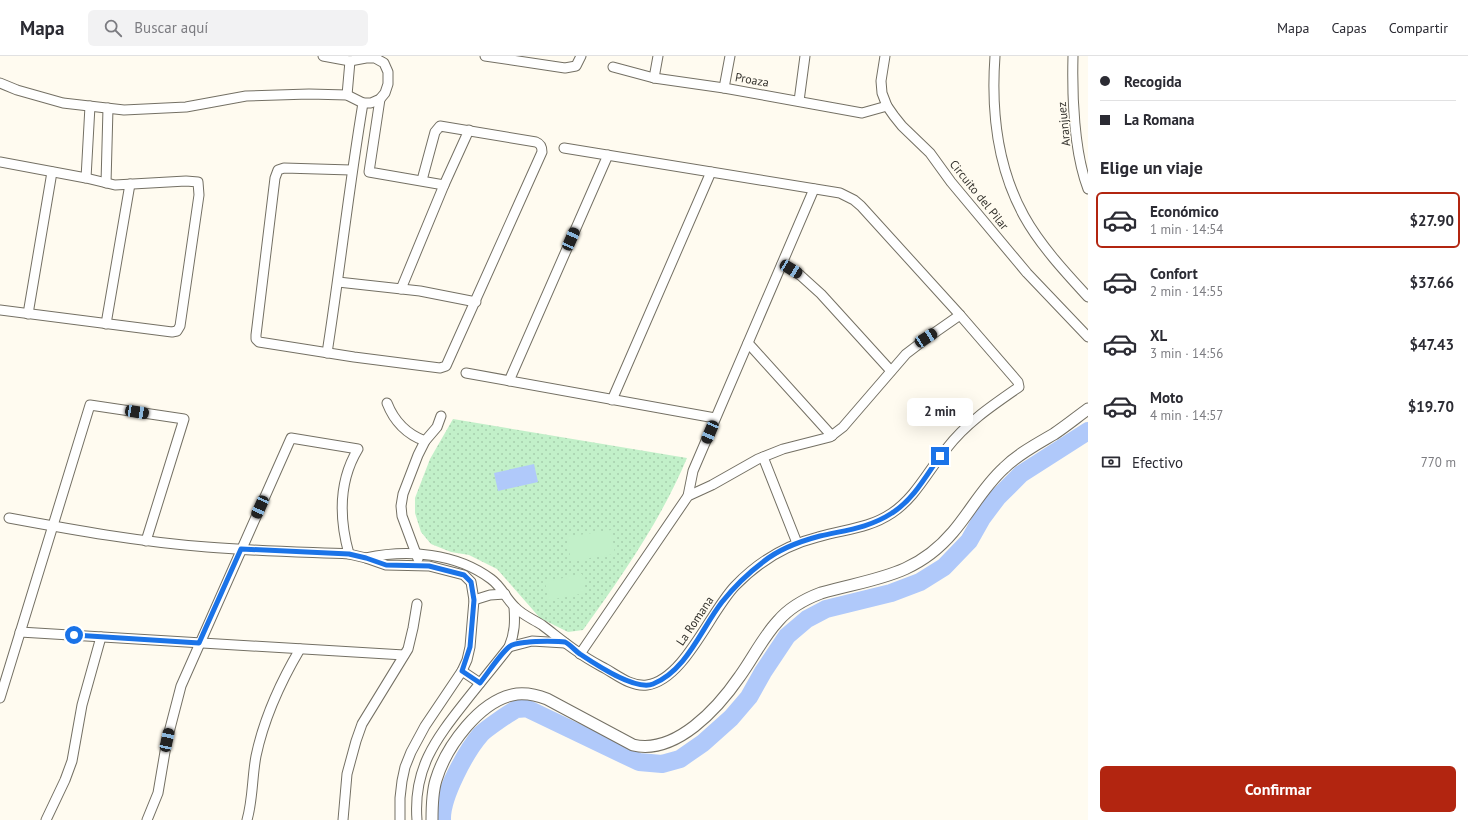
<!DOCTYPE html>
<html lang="es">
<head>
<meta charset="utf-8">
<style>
  :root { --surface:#fff; --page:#f2f2f3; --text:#2b2b33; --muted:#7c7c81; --line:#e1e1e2; --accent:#b22510 }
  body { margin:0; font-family:"PT Sans",sans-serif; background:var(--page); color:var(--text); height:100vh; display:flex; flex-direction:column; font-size:15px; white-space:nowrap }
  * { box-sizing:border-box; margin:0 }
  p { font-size:13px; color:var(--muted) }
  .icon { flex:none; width:22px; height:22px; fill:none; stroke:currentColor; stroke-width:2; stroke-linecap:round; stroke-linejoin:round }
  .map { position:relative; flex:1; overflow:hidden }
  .side { display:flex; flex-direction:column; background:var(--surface); width:380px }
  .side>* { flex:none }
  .hud { display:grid; align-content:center; height:88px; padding:0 12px; background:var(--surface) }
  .end { position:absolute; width:18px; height:18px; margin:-9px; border:5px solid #1a73e8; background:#fff; box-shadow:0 0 0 2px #fff }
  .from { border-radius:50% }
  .bubble { position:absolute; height:28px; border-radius:6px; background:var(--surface); box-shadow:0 4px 16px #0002; font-size:13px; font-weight:800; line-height:28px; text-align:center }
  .car { position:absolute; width:12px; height:24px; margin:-12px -6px; border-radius:5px; box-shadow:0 0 3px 1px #0007; background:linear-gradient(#222 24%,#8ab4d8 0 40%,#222 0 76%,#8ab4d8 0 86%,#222 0) }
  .hud b { display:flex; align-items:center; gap:14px; height:38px; font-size:15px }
  .hud b+b { border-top:1px solid var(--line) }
  .hud i { width:10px; height:10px; background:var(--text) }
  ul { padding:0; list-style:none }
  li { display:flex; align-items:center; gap:12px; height:56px; margin:0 8px 6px; padding:0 4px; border:2px solid transparent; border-radius:6px }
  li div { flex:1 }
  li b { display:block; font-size:15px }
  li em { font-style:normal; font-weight:800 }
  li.current { border-color:var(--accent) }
  li>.icon { width:36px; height:36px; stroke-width:1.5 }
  h2 { padding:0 12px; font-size:18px; line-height:48px }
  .pay { display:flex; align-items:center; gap:10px; height:44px; padding:0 12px; font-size:15px }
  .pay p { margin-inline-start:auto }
  .button { display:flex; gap:8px; margin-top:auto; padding:8px 12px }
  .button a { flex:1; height:46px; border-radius:6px; background:var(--accent); color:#fff; font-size:16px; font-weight:800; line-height:46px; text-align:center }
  header { display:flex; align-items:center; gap:24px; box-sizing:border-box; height:56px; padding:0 20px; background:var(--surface); border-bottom:1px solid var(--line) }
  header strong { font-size:19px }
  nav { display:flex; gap:22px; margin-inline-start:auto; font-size:14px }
  .search { width:280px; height:36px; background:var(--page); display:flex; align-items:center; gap:10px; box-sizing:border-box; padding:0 14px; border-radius:6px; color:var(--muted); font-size:15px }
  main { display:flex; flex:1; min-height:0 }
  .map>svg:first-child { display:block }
  .park { fill:url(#park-dots) }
  .garden { fill:#c2f0c9 }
  .water { fill:#b0c9fa }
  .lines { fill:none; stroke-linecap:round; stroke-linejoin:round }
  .river { stroke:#b0c9fa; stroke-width:18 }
  .minor-casing { stroke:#747064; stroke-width:11 }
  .tertiary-casing { stroke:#747064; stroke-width:13 }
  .minor { stroke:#fff; stroke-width:9 }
  .tertiary { stroke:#fff; stroke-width:11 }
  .route { stroke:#1a73e8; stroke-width:5 }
  .labels { text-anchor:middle; stroke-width:3; stroke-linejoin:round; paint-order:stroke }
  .street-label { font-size:12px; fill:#34322d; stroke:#fffbf0 }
</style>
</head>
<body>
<header>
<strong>Mapa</strong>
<div class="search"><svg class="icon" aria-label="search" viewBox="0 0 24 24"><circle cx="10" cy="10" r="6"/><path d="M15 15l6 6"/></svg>Buscar aquí</div>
<nav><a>Mapa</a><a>Capas</a><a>Compartir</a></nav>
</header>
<main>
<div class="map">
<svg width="1088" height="764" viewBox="0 0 1088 764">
  <defs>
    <pattern id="park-dots" width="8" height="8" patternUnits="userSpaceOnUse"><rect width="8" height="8" fill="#c2f0c9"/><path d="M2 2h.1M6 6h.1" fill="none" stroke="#a7cead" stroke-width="1.8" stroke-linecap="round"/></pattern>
  </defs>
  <rect width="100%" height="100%" fill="#fffbf0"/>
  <path class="park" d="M 453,363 L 687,402 C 661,464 622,520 583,574 L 568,576 L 540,562 L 497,513 L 469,499 L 451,496 L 431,488 L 421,476 L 415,457 L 415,442 L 430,403 Z"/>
  <g class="garden">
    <polygon points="611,474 615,498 571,505 567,481"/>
    <polygon points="582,518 585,537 549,544 545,526"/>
  </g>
  <polygon class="water" points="534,408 538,426 498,435 494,417"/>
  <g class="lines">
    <path class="river" d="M 442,764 C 441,741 466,695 481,678 C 486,673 510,656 517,653 C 519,653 523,653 526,652 L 639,706 L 662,708 L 680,703 L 703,687 L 731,662 L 749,641 L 763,616 L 787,580 L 807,563 L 826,553 L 891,537 L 920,526 L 944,511 L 969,485 L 982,462 L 997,442 L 1021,418 L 1088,375"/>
    <g class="minor-casing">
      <g id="minor">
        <polyline points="485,0 565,12 576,10 581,0"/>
        <polyline points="885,0 881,25 882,37 887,50 894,60 902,70 930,97 951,126 1027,217 1088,281"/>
        <path d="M 995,0 C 991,55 997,111 1024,160 C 1040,189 1065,216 1088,241"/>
        <path d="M 1073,0 C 1072,39 1074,96 1088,133"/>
        <polyline points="613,11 654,22 724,32 862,57 887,50"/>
        <polyline points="654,22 658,0"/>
        <polyline points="0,27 17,34 63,47 124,54 186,51 246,40 309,38 347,39 363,47 371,47 380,43 385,37 388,28 388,16 384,7 375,2 366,2 350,5 323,0"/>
        <polyline points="724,32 730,0"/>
        <polyline points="347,39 350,5"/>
        <polyline points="380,43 369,116 444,129"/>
        <polyline points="799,45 805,0"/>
        <polyline points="0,106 86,122 115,129 186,125 198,126 199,139 180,270 177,275 172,276 0,254"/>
        <path d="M 351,114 L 284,112 L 278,114 L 275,122 L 256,279 L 256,283 L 259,286 L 354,301 L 440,312 L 446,310 L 542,96 C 542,91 541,88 536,86 L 440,70 L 435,76 L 422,124"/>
        <polyline points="86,122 90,50"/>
        <polyline points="106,127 108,52"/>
        <polyline points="782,208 800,219 821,238 891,315"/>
        <polyline points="338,226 420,235 476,246"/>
        <polyline points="401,233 444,129 469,74"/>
        <polyline points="28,258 52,116"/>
        <polyline points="106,268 130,128"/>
        <polyline points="748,287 832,380"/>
        <path d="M 327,297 C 340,214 349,130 363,47"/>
        <polyline points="466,317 715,362"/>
        <polyline points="509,325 608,99"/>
        <polyline points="612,344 711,116"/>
        <path d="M 387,347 C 394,365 406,378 425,385"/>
        <polyline points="763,401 797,487"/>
        <polyline points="688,440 693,415 814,133"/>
        <path d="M 9,462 C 74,474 140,486 207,491 C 254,495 302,496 349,498 L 366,502 L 386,509 L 429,510 L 464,519 L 471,526 L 474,544 L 470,591 L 467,604 L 462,615 L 425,670 L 411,696 L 405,711 L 402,725 L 400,742 L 400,764"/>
        <path d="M 366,502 C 408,493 456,497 491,523 C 502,531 506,543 515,551 C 522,559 533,563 542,569 C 554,578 566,588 578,596 C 587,603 597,608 606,613 C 618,620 632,631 647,629 C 684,624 710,556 735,530 C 758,506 786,489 818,481 C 845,473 868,473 892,457 C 916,441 929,413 947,392 C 966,367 993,349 1019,331 L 1018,326 L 960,259 L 861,150 L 854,144 L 840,137 L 564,92"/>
        <polyline points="418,503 402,460 401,450 403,438 418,399 425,385 437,371 441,360"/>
        <polyline points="474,544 490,539 505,538"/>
        <polyline points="20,576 404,599"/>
        <polyline points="509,591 532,585 565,587"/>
        <polyline points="580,598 688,440 712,429 758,403 783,393 830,381 843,371 906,298 927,282 960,259"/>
        <polyline points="462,615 480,627"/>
        <polyline points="0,642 90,349 184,363 146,485"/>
        <polyline points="46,764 65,724 72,705 82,649 101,581"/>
        <path d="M 147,764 L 158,737 L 167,684 L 181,630 L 291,382 L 358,393 C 338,426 339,462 349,498"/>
        <path d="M 247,764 C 253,743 252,721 256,700 C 264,662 280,627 300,593"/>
        <polyline points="343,764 347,718 356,685 362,668 408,593 413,572 417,548"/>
        <path d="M 417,764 C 413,713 435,684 465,646 C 480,627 495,609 509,591 C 515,577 515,565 514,551"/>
      </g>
    </g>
    <g class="tertiary-casing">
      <path id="tertiary" d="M 432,764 C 432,751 432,737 436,724 C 446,691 480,643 517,638 C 528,637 537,639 547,643 L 633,689 C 676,699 718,652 740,620 C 753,602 763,581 778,565 C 789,552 805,543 821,537 C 874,522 915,521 953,476 C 971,455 983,431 1004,412 C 1018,398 1037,388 1054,378 C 1066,370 1077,361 1088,353"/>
    </g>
    <use href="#minor" class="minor"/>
    <use href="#tertiary" class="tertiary"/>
  </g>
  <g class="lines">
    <path class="route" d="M 74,579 L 199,587 L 241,493 L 349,498 L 366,502 L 386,509 L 429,510 L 464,519 L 471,526 L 474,544 L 470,591 L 462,615 L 480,627 C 488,617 500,598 509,591 C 513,587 523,587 529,586 C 535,585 560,585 565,586 C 570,588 575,595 580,598 C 595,608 635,635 653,628 C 687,614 701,573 722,546 C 734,531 747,518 763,506 C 779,493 801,485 820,480 C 846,474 869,472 892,457 C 913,444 926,420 940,400"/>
  </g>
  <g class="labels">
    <g class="street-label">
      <text transform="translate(752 24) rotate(10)" y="4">Proaza</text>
      <text transform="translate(1064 68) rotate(-96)" y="4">Aranjuez</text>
      <text transform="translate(979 139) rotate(51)" y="4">Circuito del Pilar</text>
      <text transform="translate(695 565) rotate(-56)" y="4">La Romana</text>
    </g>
  </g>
</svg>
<i class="end from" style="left:74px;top:579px"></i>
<i class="end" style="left:940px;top:400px"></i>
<div class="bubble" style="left:907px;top:342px;width:66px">2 min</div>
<i class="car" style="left:571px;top:183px;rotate:24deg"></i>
<i class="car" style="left:791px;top:213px;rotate:121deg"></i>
<i class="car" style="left:926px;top:282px;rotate:57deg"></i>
<i class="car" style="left:137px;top:356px;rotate:99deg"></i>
<i class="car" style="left:710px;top:376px;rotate:203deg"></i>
<i class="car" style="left:260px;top:451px;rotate:204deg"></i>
<i class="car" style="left:167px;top:684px;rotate:12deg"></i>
</div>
<section class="side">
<div class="hud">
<b><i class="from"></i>Recogida</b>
<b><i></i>La Romana</b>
</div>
<h2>Elige un viaje</h2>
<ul>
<li class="current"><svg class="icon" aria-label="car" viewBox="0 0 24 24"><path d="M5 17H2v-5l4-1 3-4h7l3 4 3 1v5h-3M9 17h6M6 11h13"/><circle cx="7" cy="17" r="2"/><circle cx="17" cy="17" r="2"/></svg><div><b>Económico</b><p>1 min · 14:54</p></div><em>$27.90</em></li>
<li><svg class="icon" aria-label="car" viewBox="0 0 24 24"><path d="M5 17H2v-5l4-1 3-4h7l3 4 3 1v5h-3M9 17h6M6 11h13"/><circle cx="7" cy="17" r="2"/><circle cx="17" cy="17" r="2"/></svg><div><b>Confort</b><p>2 min · 14:55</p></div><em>$37.66</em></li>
<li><svg class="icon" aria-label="car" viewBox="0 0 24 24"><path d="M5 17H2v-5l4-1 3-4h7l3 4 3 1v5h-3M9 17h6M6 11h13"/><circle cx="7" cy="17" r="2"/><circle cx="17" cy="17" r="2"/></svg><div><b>XL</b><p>3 min · 14:56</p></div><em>$47.43</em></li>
<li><svg class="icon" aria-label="car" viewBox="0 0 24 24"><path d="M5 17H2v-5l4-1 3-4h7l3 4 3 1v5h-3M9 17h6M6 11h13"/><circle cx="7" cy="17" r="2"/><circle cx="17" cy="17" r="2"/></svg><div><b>Moto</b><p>4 min · 14:57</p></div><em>$19.70</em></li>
</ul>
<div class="pay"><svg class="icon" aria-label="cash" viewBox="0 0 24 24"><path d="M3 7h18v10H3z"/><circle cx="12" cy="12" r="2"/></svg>Efectivo<p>770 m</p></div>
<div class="button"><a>Confirmar</a></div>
</section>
</main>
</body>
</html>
